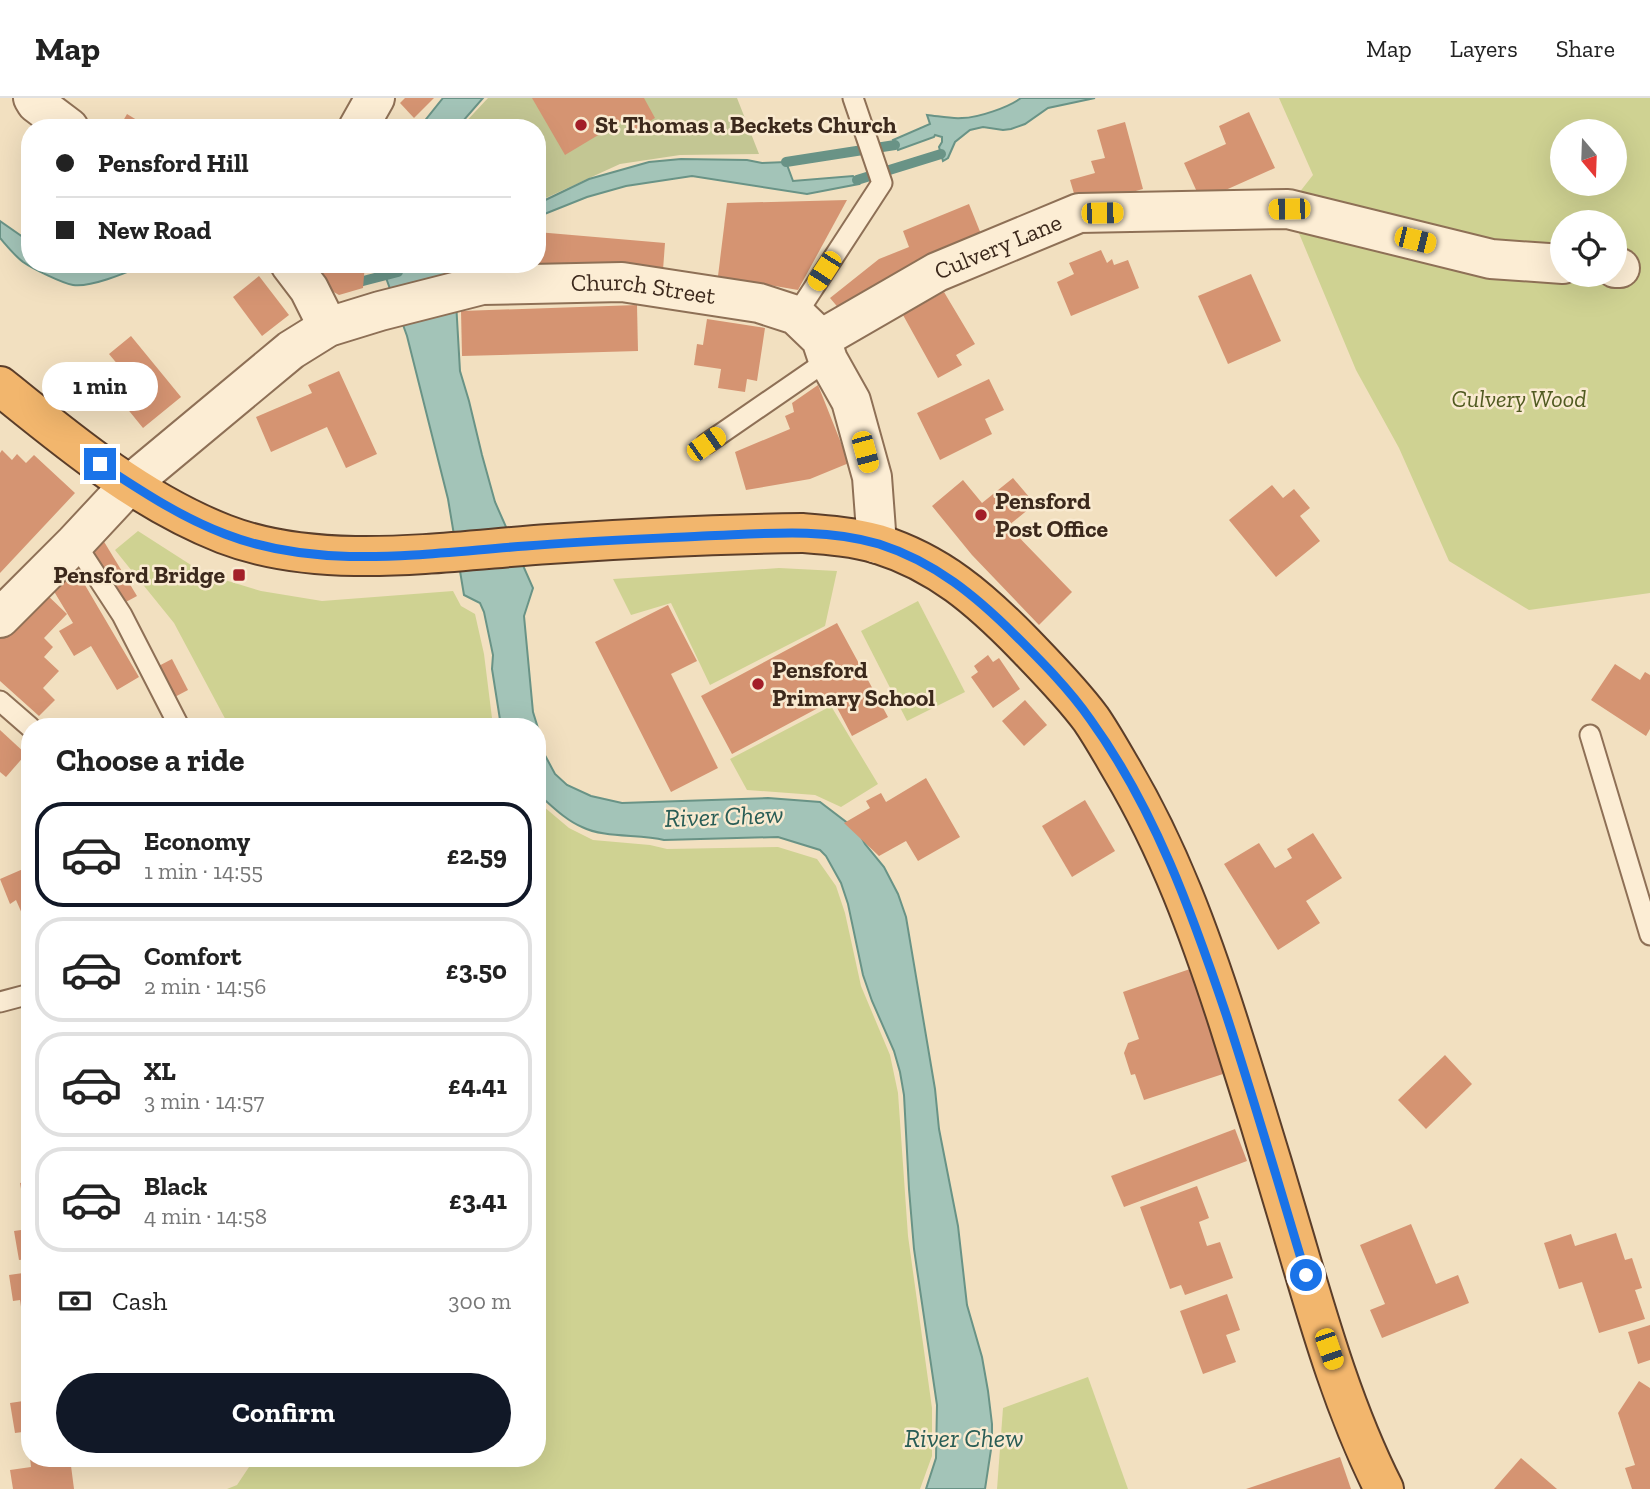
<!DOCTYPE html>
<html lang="en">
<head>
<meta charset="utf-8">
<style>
  :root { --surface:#fff; --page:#f2f2f2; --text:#222; --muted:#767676; --line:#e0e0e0; --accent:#111827 }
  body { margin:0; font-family:"Zilla Slab",serif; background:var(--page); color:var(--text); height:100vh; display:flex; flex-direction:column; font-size:26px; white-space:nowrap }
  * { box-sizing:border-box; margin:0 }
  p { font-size:23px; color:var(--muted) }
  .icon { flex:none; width:38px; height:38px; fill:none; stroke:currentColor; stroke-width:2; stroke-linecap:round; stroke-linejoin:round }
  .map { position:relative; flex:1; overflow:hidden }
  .details { position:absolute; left:21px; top:620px; width:525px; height:749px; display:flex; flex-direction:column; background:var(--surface); border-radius:28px; box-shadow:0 7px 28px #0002 }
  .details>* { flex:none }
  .banner { position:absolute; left:21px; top:21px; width:525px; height:154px; border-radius:28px; box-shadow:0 7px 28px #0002; display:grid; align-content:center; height:154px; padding:0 35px; background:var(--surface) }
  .needle { width:46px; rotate:161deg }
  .controls { position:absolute; left:1550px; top:21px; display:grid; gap:14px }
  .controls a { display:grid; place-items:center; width:77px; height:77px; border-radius:50%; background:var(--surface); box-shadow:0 7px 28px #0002; font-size:35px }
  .end { position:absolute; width:32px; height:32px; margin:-16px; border:9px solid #1a73e8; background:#fff; box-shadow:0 0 0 4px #fff }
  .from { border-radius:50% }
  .bubble { position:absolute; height:49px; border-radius:24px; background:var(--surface); box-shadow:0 7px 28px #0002; font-size:23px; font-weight:800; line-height:49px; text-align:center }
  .car { position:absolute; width:21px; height:42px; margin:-21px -10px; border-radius:9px; box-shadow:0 0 5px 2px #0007; background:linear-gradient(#f5c518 24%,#345 0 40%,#f5c518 0 76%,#345 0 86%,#f5c518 0) }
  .banner b { display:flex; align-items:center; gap:24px; height:66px; font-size:26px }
  .banner b+b { border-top:2px solid var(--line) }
  .banner i { width:18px; height:18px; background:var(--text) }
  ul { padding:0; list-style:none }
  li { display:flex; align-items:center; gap:21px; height:105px; margin:0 14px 10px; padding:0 21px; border:4px solid var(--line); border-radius:28px }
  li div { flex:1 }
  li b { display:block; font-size:26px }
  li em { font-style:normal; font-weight:800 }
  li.on { border-color:var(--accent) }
  li>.icon { width:63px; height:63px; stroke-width:1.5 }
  h2 { padding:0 35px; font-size:32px; line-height:84px }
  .pay { display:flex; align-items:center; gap:18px; height:77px; padding:0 35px; font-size:26px }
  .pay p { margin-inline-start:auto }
  .cta { display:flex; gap:14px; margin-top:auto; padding:14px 35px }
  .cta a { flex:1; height:80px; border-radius:42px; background:var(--accent); color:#fff; font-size:28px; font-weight:800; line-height:80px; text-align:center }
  header { display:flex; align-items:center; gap:42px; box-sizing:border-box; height:98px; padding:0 35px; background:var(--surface); border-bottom:2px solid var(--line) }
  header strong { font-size:33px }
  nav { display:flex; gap:38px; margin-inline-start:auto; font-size:24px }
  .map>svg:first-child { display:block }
  .green { fill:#cfd292; fill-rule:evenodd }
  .cemetery { fill:#c3c693 }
  .water { fill:#a3c4b8; stroke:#699386; stroke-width:2 }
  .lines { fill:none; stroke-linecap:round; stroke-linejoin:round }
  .stream { stroke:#699386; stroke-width:10 }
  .building { fill:#d59472 }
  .service-casing { stroke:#8e7056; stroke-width:23 }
  .minor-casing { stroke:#8e7056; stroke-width:42 }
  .trunk-casing { stroke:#5b3e2a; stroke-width:42 }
  .service { stroke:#fcedd4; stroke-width:19 }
  .minor { stroke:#fcedd4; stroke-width:38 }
  .trunk { stroke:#f2b66d; stroke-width:38 }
  .route { stroke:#1a73e8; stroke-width:9 }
  .poi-dot { fill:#a31f29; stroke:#f9ead0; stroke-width:2.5 }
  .labels { text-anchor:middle; stroke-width:5; stroke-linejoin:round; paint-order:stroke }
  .poi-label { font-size:24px; font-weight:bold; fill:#3c291c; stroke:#f9ead0; text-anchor:start }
  .street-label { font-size:24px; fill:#3c291c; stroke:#f9ead0 }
  .park-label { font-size:24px; font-style:italic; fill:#505a20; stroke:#f9ead0 }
  .water-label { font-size:26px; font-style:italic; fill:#295d56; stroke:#f9ead0 }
</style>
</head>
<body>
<header>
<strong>Map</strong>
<nav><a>Map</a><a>Layers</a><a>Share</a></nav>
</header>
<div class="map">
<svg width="1650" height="1391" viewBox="0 0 1650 1391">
  <rect width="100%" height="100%" fill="#f2e0c0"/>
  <g class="green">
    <path d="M 1279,0 L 1650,0 L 1650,495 L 1529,512 L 1449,463 L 1399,350 L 1356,272 L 1288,109 L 1313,77 ZM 1563,33 L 1615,33 L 1615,86 L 1563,86 ZM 1563,124 L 1615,124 L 1615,177 L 1563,177 Z"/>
    <polygon points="138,433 205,476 261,493 322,503 453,493 461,508 475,516 484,556 493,628 229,628 174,525 115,452"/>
    <polygon points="779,470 837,473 825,528 710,587 671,505 631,517 613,481"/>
    <polygon points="918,503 965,594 907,623 861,533"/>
    <polygon points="831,608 878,686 841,709 815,697 747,692 730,661"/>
    <polygon points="537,703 569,730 593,742 650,747 667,751 778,749 817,761 836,788 845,815 861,888 890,957 898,995 908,1138 932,1310 932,1358 920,1391 227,1391 237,1387 255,1360 537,1360 537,1213 542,1211 537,1202"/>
    <polygon points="1088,1279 1128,1391 997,1391 1003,1310"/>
  </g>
  <polygon class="cemetery" points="488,0 737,0 759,56 680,57 620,66 537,104 537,30 460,30"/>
  <g class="water">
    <polygon points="443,0 483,0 457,30 419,30"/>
    <path d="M 1021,0 L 1095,0 L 1048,10 L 1025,26 L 1011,31 L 1003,32 L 983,29 L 970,32 L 955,44 L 948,60 L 943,63 L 939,49 L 942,44 L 942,39 L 935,37 L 934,39 L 898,52 L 893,42 L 930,26 L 927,17 C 938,18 951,21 962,20 C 978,20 1009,9 1021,0 Z"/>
    <polygon points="681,61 747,62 762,65 786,64 793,83 853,78 859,86 807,96 692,78 626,88 587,99 537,119 537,106 589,81 649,64"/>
    <path d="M 0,123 L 30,144 L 30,166 L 52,166 L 57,169 L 76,171 L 107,166 L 147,166 C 130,173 91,190 73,187 C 62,185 33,171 23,164 C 15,158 7,148 0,140 Z"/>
    <path d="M 382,166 L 456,166 L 454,169 L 460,273 L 469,303 L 482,357 L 495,404 L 533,490 L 524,518 L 533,614 L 542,643 L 539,646 L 555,676 L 567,687 L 591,698 L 622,705 L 768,700 L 820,704 L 858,733 L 865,746 L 884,769 L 898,796 L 906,819 L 935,991 L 939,1031 L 958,1128 L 967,1207 L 982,1259 L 988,1293 L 992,1326 L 992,1345 L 985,1391 L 926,1391 L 936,1360 L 937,1307 L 914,1151 L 909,1091 L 904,997 L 900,974 L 894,953 L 872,903 L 863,877 L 848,806 L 841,785 L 826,758 L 820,752 L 778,739 L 664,742 C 639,736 604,740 582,729 C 565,722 551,707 537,695 L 537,628 L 501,628 L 492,571 L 493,557 L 484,514 L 480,505 L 464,497 L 448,401 L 407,238 L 385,177 Z"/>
  </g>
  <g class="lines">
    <g class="stream">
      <polyline points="786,64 895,47"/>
      <polyline points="857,82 941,56"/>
      <polyline points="363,183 398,174"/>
    </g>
  </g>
  <g class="building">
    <polygon points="405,0 434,0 414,20 400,5"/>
    <polygon points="532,0 644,0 655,20 633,33 625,21 565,57"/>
    <polygon points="1249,14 1275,70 1201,103 1184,65 1226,46 1219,28"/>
    <polygon points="127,16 150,30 119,30"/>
    <polygon points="1125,24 1143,91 1078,109 1070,82 1095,75 1091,63 1105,60 1097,32"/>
    <polygon points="847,102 798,192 718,178 727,105"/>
    <polygon points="969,106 985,146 841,213 830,200 879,161 909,149 903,133"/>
    <polygon points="537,134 665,145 663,172 513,168 513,166 537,166"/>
    <polygon points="1101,152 1107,165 1112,161 1114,167 1128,162 1139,190 1071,218 1057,184 1074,176 1069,165"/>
    <polygon points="307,166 365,166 363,190 339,197 311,181"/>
    <polygon points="1251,176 1281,243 1228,266 1198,198"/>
    <polygon points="259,178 289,217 262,238 233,199"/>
    <polygon points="944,194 975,246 956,257 962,267 938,280 903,217"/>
    <polygon points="637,207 638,253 462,258 461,213"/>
    <polygon points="707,221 765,230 757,283 747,281 745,294 718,290 721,271 694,267 697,246 703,247"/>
    <polygon points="131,238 181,299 143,330 108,287 124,274 109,256"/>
    <polygon points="339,273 377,356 346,370 327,329 271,354 256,319 312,295 308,287"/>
    <polygon points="989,281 1004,312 985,321 992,336 940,362 917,315"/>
    <polygon points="818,287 849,365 810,381 746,392 735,354 790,331 785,318 794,314 792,305"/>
    <polygon points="2,352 12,362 17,356 26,365 34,357 75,395 0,475 0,355"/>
    <polygon points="1013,380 1035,406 1008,428 1072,494 1039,527 972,457 932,408 963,382 982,405"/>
    <polygon points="1272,387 1283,400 1294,391 1310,410 1300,418 1320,443 1276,479 1229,422"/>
    <polygon points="103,442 137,498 124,505 91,449"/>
    <polygon points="75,470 139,579 117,592 91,548 74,558 59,533 73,525 49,485"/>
    <polygon points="43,493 67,516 44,540 53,549 44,559 59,573 43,590 55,602 39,618 0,583 0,540"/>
    <polygon points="668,507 697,563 671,576 718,670 671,694 595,544"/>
    <polygon points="837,525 888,619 852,638 833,602 732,656 701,598"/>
    <polygon points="988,557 993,564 999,560 1020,591 993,610 971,579 978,574 974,568"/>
    <polygon points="172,561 188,592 169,602 153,571"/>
    <polygon points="1615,566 1640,582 1645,574 1650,577 1650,631 1646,638 1591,602"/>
    <polygon points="1025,602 1047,627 1024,648 1002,623"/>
    <polygon points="0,632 26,656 6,679 0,674"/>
    <polygon points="926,680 960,739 918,763 906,743 879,758 844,725 870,710 866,703 881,695 886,704"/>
    <polygon points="1085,702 1115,753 1072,779 1042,728"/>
    <polygon points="1313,735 1342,780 1306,803 1320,825 1278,852 1224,766 1259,745 1275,770 1292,760 1287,751"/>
    <polygon points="30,768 30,834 16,802 10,806 0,781"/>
    <polygon points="1190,871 1226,975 1144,1002 1135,976 1131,977 1124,955 1128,945 1139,941 1123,894"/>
    <polygon points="1445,957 1472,986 1426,1031 1398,1002"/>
    <polygon points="1235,1031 1247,1063 1124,1109 1111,1078"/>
    <polygon points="30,1083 30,1161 19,1162 14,1133 28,1131 20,1085"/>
    <polygon points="1197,1088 1209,1120 1199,1124 1207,1148 1220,1144 1233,1180 1185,1197 1181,1187 1170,1191 1140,1109"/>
    <polygon points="1411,1126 1436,1186 1458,1177 1469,1205 1382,1240 1370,1212 1385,1206 1360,1147"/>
    <polygon points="1616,1135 1625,1162 1632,1160 1642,1190 1635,1192 1645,1221 1599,1235 1582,1184 1559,1191 1544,1145 1571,1136 1575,1148"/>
    <polygon points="30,1174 30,1249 27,1250 20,1202 13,1203 9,1177"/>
    <polygon points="1227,1196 1240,1232 1226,1237 1236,1264 1203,1276 1180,1213"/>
    <polygon points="1650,1227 1650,1262 1638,1266 1628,1234"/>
    <polygon points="30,1255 30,1289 28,1289 23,1256"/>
    <polygon points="1639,1283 1650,1290 1650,1391 1632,1391 1625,1370 1635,1367 1618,1315"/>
    <polygon points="30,1302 30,1333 15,1335 10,1305"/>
    <polygon points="1340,1359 1351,1391 1246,1391"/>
    <polygon points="30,1360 70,1360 74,1391 13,1391 10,1372 31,1369"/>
    <polygon points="1521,1360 1557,1391 1494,1391"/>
  </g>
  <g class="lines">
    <g class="service-casing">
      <g id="service">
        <polyline points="796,217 882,85 853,0"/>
        <polyline points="706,346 828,262"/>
        <polyline points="75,445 122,517 179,628"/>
        <polyline points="0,603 30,629"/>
        <polyline points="1590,637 1650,837"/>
        <polyline points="0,904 30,896"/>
      </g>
    </g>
    <g class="minor-casing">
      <g id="minor">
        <polyline points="33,0 36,5 69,30"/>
        <polyline points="358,30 375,0"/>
        <polyline points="290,166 309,191 328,229"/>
        <polyline points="1615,170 1620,170"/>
        <path id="s1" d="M 821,241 L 937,174 L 1079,115 L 1288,111 L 1491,161 L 1563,166"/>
        <path id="s2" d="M 0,520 L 75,445 L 130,386 L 291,252 L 328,229 L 380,213 L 482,187 L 622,184 L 759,205 L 796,217 L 821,241 L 828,262 L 851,303 L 872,379 L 877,446"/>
      </g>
    </g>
    <g class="trunk-casing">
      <path id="trunk" d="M 0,288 C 69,344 140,403 224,436 C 322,474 446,453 549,446 C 633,440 718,436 802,435 C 827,437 854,439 878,446 C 939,465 980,501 1024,546 C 1047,570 1071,594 1091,621 C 1102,637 1112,655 1122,672 C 1169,751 1200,836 1228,923 C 1251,995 1273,1067 1294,1139 C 1319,1224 1344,1312 1384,1391"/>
    </g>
    <use href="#service" class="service"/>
    <use href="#minor" class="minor"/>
    <use href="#trunk" class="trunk"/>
  </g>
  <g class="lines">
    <path class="route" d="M 100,366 C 140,392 180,419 225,436 C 320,473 427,455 526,448 C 585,443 644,441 703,438 C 761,436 823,429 879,446 C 935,464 976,498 1017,539 C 1043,565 1069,591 1090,621 C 1155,711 1192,815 1227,919 C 1255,1005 1280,1091 1306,1177"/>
  </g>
  <g class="poi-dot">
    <circle cx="581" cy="27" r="7"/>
    <circle cx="981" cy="417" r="7"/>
    <rect x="232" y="470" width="14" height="14" rx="3.5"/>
    <circle cx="758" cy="586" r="7"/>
  </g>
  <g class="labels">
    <g class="poi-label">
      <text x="595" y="35">St Thomas a Beckets Church</text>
      <text x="995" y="411">Pensford<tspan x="995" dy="28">Post Office</tspan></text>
      <text x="225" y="485" text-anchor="end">Pensford Bridge</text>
      <text x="772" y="580">Pensford<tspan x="772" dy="28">Primary School</tspan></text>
    </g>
    <g class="street-label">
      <text dy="8" stroke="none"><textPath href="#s1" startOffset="200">Culvery Lane</textPath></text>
      <text dy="8" stroke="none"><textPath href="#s2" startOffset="761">Church Street</textPath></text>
    </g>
    <g class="park-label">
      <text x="1519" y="309">Culvery Wood</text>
    </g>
    <g class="water-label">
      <text transform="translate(724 718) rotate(-2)" y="9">River Chew</text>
      <text x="964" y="1349">River Chew</text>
    </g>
  </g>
</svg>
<div class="controls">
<a><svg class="needle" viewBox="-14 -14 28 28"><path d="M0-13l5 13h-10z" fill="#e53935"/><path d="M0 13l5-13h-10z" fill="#767676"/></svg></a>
<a><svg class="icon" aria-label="locate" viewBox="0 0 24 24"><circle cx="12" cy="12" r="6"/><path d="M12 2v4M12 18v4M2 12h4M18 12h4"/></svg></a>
</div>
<i class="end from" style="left:1306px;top:1177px"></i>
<i class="end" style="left:100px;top:366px"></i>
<div class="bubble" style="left:42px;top:264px;width:116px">1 min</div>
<i class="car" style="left:1289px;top:111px;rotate:269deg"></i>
<i class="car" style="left:1102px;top:115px;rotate:89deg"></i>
<i class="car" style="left:1415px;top:142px;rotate:104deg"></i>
<i class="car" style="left:824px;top:173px;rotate:213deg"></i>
<i class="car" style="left:706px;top:346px;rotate:55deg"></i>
<i class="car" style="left:865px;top:354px;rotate:165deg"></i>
<i class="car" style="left:1329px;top:1251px;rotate:161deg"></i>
<div class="banner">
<b><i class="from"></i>Pensford Hill</b>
<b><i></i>New Road</b>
</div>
<section class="details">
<h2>Choose a ride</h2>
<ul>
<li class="on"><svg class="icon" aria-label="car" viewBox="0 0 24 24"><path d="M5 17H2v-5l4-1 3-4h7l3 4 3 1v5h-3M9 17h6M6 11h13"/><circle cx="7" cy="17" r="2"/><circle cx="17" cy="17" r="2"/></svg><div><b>Economy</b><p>1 min · 14:55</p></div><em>£2.59</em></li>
<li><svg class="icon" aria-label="car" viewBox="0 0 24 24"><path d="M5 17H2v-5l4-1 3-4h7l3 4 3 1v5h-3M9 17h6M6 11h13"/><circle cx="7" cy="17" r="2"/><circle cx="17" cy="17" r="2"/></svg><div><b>Comfort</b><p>2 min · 14:56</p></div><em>£3.50</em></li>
<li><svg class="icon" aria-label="car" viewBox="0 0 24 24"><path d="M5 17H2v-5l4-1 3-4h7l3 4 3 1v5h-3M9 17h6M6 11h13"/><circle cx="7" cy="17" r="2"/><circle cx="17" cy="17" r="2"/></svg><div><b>XL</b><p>3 min · 14:57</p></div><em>£4.41</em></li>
<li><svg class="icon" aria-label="car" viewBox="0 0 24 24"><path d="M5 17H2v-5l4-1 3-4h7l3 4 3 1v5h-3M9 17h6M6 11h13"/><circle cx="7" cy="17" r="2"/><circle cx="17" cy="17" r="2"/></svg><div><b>Black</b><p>4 min · 14:58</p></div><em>£3.41</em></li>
</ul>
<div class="pay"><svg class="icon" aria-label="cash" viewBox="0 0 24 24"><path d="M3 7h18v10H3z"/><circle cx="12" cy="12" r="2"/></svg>Cash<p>300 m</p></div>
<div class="cta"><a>Confirm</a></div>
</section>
</div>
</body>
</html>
